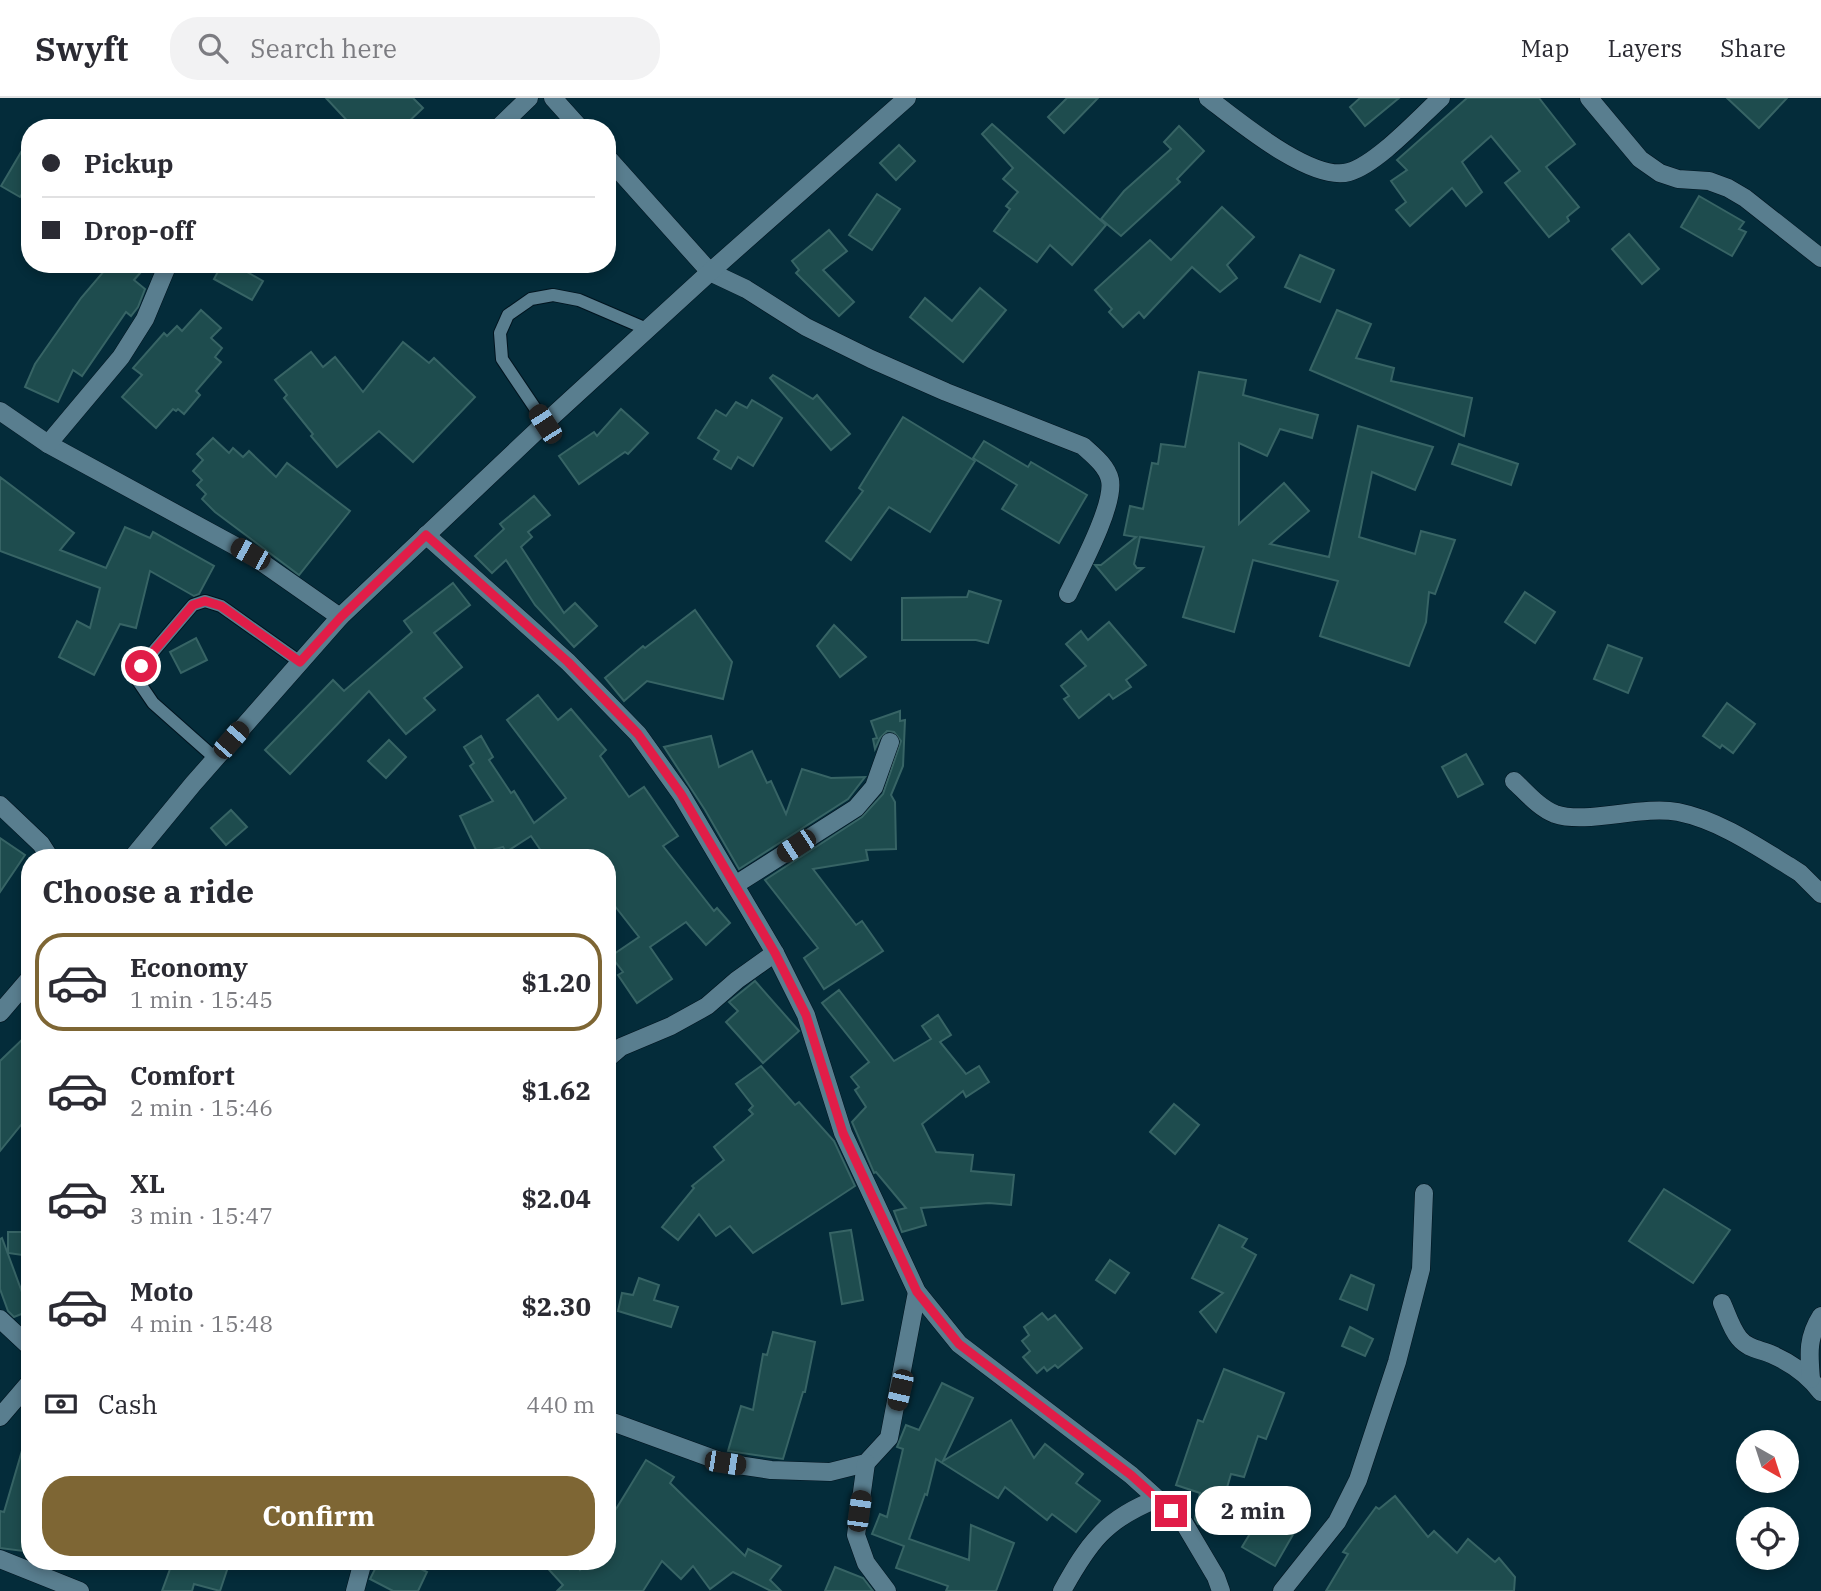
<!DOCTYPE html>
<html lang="en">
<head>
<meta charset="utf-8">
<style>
  :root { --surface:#fff; --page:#f2f2f3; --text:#2b2b33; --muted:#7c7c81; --line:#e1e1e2; --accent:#7e6634 }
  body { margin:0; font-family:"IBM Plex Serif",serif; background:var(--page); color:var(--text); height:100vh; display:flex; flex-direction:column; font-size:26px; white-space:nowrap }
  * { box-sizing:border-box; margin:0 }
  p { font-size:23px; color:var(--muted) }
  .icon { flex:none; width:38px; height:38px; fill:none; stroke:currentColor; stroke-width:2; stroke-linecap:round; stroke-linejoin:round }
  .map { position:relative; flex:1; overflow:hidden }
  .panel { position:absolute; left:21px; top:751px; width:595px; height:721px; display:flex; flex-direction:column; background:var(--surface); border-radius:28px; box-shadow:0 4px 10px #0003 }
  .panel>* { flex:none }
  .top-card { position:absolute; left:21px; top:21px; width:595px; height:154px; border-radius:28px; box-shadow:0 4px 10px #0003; display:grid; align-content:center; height:154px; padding:0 21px; background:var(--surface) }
  .needle { width:46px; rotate:141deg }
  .controls { position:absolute; left:1736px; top:1332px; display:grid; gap:14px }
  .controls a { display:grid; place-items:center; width:63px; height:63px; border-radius:50%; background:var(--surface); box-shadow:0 4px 10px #0003; font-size:35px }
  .end { position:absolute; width:32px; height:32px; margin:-16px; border:9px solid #e11d48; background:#fff; box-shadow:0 0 0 4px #fff }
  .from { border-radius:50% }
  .bubble { position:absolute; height:49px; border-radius:24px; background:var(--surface); box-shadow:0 4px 10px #0003; font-size:23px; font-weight:700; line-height:49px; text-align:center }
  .car { position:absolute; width:21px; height:42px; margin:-21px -10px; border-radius:9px; box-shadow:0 0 5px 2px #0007; background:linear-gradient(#222 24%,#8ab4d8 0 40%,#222 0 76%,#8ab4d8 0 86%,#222 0) }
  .top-card b { display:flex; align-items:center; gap:24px; height:66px; font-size:26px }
  .top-card b+b { border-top:2px solid var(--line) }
  .top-card i { width:18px; height:18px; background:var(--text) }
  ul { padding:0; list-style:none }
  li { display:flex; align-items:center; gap:21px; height:98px; margin:0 14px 10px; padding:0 7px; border:4px solid transparent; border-radius:28px }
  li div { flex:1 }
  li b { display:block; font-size:26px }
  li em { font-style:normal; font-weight:700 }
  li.active { border-color:var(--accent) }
  li>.icon { width:63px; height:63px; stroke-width:1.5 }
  h2 { padding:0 21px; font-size:32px; line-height:84px }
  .pay { display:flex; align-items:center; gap:18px; height:77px; padding:0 21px; font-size:26px }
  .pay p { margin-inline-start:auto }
  .primary-button { display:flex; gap:14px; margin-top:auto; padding:14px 21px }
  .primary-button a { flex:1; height:80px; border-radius:28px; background:var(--accent); color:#fff; font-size:28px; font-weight:700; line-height:80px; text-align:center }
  header { display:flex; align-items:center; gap:42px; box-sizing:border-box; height:98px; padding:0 35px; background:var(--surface); border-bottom:2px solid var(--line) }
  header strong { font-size:33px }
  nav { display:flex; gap:38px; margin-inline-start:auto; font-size:24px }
  .search { width:490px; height:63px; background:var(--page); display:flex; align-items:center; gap:18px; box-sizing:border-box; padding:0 24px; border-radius:28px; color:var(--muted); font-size:26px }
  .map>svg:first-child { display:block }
  .building { fill:#1e4c4e; stroke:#376465; stroke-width:2 }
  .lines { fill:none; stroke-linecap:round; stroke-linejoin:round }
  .lane-casing { stroke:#00131e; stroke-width:14 }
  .street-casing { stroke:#00131e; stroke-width:19 }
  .lane { stroke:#597e8f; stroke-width:12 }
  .street { stroke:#597e8f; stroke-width:18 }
  .route { stroke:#e11d48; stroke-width:9 }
</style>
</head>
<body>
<header>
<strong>Swyft</strong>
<div class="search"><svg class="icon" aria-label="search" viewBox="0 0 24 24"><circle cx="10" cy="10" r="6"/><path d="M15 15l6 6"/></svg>Search here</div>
<nav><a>Map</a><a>Layers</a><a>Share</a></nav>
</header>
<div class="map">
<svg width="1821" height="1493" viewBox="0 0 1821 1493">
  <rect width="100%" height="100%" fill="#042c3a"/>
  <g class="building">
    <polygon points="326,0 413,0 423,10 402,30 354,30"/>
    <polygon points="1067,0 1098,0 1064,35 1048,19"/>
    <polygon points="1360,0 1399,0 1365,28 1350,9"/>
    <polygon points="1467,0 1539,0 1575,46 1546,69 1579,109 1567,119 1569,123 1549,139 1505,85 1520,73 1491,38 1462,64 1482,94 1466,108 1452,90 1410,128 1396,112 1406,104 1391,83 1407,72 1397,62"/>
    <polygon points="1727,0 1787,0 1759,30"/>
    <polygon points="992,26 1106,127 1072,167 1050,147 1037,164 994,133 1010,111 1006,108 1018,94 1003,81 1013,70 982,36"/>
    <polygon points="1179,28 1204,53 1177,81 1180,84 1121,138 1101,121 1124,93 1171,51 1164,44"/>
    <polygon points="30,39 30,83 20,99 1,88"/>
    <polygon points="899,47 915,63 896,82 880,65"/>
    <polygon points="877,96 900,111 872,152 849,137"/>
    <polygon points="1699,98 1744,124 1739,131 1746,134 1732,158 1681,129"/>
    <polygon points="1222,109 1254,139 1227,167 1237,180 1220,194 1192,169 1144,220 1139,214 1123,229 1109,214 1112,211 1095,192 1150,142 1171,162"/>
    <polygon points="829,132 847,153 823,172 854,204 839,218 796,175 799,172 792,163"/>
    <polygon points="1629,136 1659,171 1642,186 1612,151"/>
    <polygon points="1300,157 1334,172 1320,204 1285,189"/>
    <polygon points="110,166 148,166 134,182 145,191 138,209 131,218 126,214 82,278 73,272 58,304 25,289 35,266 81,200"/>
    <polygon points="222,166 233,166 263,183 252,202 214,181"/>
    <polygon points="980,190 1006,212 963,264 910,219 925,200 952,223"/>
    <polygon points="201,212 221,230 211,240 222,250 215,259 221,264 196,293 200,297 184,316 178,311 176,313 173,311 156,330 122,299 142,277 133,270 164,235 167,238 177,228 182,233"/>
    <polygon points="1337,212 1371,226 1356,260 1394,270 1391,283 1472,300 1464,338 1310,272"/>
    <polygon points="403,244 429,265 434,260 475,299 413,364 379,333 337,369 311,338 313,336 284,300 287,297 275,282 311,254 323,269 335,259 363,294"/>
    <polygon points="1199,274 1246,282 1243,297 1318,317 1312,340 1280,331 1267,358 1239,345 1239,426 1284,385 1309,413 1270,446 1329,459 1358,328 1433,349 1415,392 1372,374 1359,439 1415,456 1421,433 1455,442 1435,496 1429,494 1426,524 1409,568 1320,538 1338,483 1253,462 1234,534 1183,519 1204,449 1140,439 1134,466 1137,470 1143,470 1116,492 1095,467 1101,467 1136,439 1124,437 1130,408 1143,411 1152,365 1158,366 1161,346 1185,349"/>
    <polygon points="773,277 813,301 817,297 850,336 831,352 770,280"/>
    <polygon points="752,302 782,320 753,368 738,359 731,371 714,361 719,353 698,340 716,312 726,318 736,304 747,310"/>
    <polygon points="621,311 648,335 628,356 625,354 579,386 559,358 594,334 597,338"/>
    <polygon points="903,319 975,363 930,434 889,409 851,462 826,443 863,393 859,390"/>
    <polygon points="213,340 229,355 233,350 243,359 249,353 276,379 287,365 350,413 299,477 215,414 202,401 206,396 197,387 202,382 193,373 203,362 197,356"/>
    <polygon points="984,343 1028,369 1031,364 1087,397 1059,445 1002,411 1017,387 973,360"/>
    <polygon points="1459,346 1518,366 1511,387 1452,366"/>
    <polygon points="0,379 74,435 60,452 106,470 125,429 150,440 153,434 214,468 199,496 194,498 150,473 136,530 120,526 94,577 59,559 77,523 90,530 100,490 0,453"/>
    <polygon points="534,398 550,417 528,434 532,439 521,449 564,515 575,505 597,528 574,549 535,507 506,462 492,475 475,458 504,431 500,426"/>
    <polygon points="453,485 470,507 434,535 462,569 424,600 435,612 406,636 369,593 290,676 265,652 333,582 344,593 412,534 404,523"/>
    <polygon points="969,493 1001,503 988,545 976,542 902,542 902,500 967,499"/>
    <polygon points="1525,494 1555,514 1535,545 1505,524"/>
    <polygon points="695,512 732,564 723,601 647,583 624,603 605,580 643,548 645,550"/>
    <polygon points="1109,524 1146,567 1126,582 1131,589 1113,601 1109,596 1079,620 1064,601 1069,598 1061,588 1086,568 1066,546 1081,533 1088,542"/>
    <polygon points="834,527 866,559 840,579 817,548"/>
    <polygon points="196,540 207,562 181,575 170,554"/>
    <polygon points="1608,547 1642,560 1628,595 1594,581"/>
    <polygon points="538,597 558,622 571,611 606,652 600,658 629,699 644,689 678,738 663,748 714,813 717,810 730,825 706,847 686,824 650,849 672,881 637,905 618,877 623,874 611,858 639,839 607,798 607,760 546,760 531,738 506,754 503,749 478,756 460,718 493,703 470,668 474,665 464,649 481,638 493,659 489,662 511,695 514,693 534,725 566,700 507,622"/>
    <polygon points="1727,605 1755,626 1733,655 1722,647 1720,650 1703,638"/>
    <polygon points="900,613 900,623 905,622 903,668 891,697 895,704 896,751 866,752 868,762 813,771 856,827 862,823 883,853 824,891 804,860 818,850 765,782 862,719 883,696 901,643 894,634 887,633 880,640 875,651 873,641 877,640 871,623"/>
    <polygon points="711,638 719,669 752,653 767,685 771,683 786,716 802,671 831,680 865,679 848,701 739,771 705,712 664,649"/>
    <polygon points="389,642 406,659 386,680 368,663"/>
    <polygon points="1466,656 1483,686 1458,699 1442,669"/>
    <polygon points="231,712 247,729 226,747 211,730"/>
    <polygon points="0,740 25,757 0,794"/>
    <polygon points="755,883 799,933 763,965 726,924 738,913 729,904"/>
    <polygon points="839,892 894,963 931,941 922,928 938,917 951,937 940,944 966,976 979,968 989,984 966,999 963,993 922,1026 936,1054 973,1057 971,1073 1014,1077 1011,1107 989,1105 921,1110 926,1127 902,1134 894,1113 906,1110 876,1074 874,1075 852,1024 866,1009 855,992 859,989 851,979 869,964 822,905"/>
    <polygon points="30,934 30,1016 0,1053 0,963"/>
    <polygon points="761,968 795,1007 799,1004 834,1043 855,1088 753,1155 730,1128 716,1138 699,1116 678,1142 662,1129 694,1090 692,1088 724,1062 714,1049 753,1016 749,1012 753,1008 736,986"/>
    <polygon points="1174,1006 1199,1027 1175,1056 1150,1034"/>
    <polygon points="1664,1091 1730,1132 1693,1185 1629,1143"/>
    <polygon points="1219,1127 1247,1141 1242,1149 1256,1157 1216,1234 1200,1214 1223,1195 1192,1180"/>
    <polygon points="851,1132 863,1202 842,1206 830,1135"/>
    <polygon points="8,1134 30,1134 30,1158 8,1155"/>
    <polygon points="2,1140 29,1213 14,1219 8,1213 0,1191 0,1141"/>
    <polygon points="1110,1162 1129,1175 1115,1195 1096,1182"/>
    <polygon points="1351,1177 1374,1187 1367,1212 1340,1201"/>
    <polygon points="639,1180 659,1187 654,1202 678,1209 671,1229 618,1213 622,1195 633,1197"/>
    <polygon points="1042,1215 1048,1222 1055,1217 1082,1250 1058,1270 1055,1267 1047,1273 1044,1269 1037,1275 1023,1259 1030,1253 1022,1243 1029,1237 1024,1229"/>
    <polygon points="1350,1229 1373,1241 1365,1258 1342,1248"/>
    <polygon points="773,1234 815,1244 805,1294 803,1294 783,1361 728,1353 741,1308 753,1312 763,1256 767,1257"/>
    <polygon points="1224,1271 1284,1295 1266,1341 1258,1338 1244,1379 1231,1376 1226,1393 1221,1392 1214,1429 1198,1426 1195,1421 1200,1395 1176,1387 1198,1322 1203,1324"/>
    <polygon points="942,1285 973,1300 943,1363 1011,1322 1034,1360 1045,1346 1083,1376 1076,1385 1100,1403 1076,1434 1052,1416 1047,1422 1005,1389 998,1400 936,1361 927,1397 925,1396 909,1441 969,1462 971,1427 1014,1445 996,1493 946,1493 948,1488 896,1470 904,1448 872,1436 880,1416 887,1419 903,1351 897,1349 906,1327 919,1332"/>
    <polygon points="24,1346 30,1347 30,1406 23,1453 0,1450 0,1413 4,1414"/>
    <polygon points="646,1362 674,1379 670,1385 745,1458 748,1451 781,1468 770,1482 781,1493 771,1493 733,1474 710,1491 693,1468 681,1481 662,1463 643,1493 557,1493 563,1487 541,1463 573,1463 580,1472 590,1463 607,1463 607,1408 616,1411"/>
    <polygon points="1395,1398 1428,1439 1434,1433 1457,1455 1468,1441 1495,1464 1499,1460 1515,1479 1514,1493 1326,1493 1348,1456 1343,1454 1376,1409 1379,1411"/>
    <polygon points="1263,1414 1295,1433 1275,1468 1242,1449"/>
    <polygon points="173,1463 230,1463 220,1493 194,1486 192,1493 162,1493"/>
    <polygon points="379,1463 406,1463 427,1474 418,1493 393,1493 370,1481"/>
    <polygon points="835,1469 863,1480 873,1493 825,1493"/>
  </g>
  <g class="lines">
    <g class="lane-casing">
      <g id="lane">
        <polyline points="545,325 502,261 500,235 508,217 531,201 553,197 579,202 649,232"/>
        <polyline points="215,660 153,605 136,580 141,568 193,507 205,503 221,508 300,564"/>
      </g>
    </g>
    <g class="street-casing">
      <g id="street">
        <polyline points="553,0 580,30"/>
        <path d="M 1208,0 C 1237,22 1312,85 1349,74 C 1377,66 1418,21 1441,0"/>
        <polyline points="1589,0 1640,61 1660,75 1678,81 1709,83 1728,90 1745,100 1821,160"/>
        <polyline points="498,30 529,0"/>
        <path d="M 607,59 L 710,174 L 746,191 L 806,229 L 871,261 L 946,294 L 1083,348 C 1093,357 1107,368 1110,382 C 1115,407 1079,473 1068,496"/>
        <polyline points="0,313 48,346 250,456 340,519"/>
        <polyline points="48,346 121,259 145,221 168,166"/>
        <polyline points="426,437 568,564 638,636 681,696 775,855 806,917 843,1035 917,1194 959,1246 1131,1377 1184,1425 1216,1479 1221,1493"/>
        <path d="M 1514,683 C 1526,694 1539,710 1555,716 C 1587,727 1641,707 1678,714 C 1718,722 1755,747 1789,768 L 1800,775 L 1821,796"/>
        <polyline points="0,707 41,746 50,760"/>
        <polyline points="132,760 193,686 340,519 545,325 710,174 907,0"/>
        <polyline points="735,787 856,710 874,689 890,644"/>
        <polyline points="0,915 30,880"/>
        <polyline points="607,961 621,949 671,928 707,908 737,882 775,855"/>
        <path d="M 1722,1205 C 1727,1216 1731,1230 1739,1240 C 1749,1252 1761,1251 1773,1257 C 1791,1265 1809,1278 1821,1294"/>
        <polyline points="0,1221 30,1249"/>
        <path d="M 1811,1281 C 1809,1256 1807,1240 1821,1218"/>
        <polyline points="0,1319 30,1284"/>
        <polyline points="607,1322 725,1365 771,1372 830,1374 866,1365 889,1340 917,1194"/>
        <polyline points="866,1365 856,1437 866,1465 887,1493"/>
        <polyline points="0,1461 80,1493"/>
        <polyline points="355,1493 363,1463"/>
        <path d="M 1062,1493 C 1088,1446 1105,1421 1157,1401"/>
        <polyline points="1282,1493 1337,1424 1358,1382 1397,1264 1421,1171 1424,1095"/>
      </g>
    </g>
    <use href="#lane" class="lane"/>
    <use href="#street" class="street"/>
  </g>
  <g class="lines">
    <polyline class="route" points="141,568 193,507 205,503 221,508 300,564 341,519 426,437 568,564 638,636 681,696 775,855 806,917 843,1035 917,1194 959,1246 1131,1377 1171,1413"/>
  </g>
</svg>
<div class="controls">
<a><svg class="needle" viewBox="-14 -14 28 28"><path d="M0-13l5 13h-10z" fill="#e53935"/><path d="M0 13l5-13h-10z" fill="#7c7c81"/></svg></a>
<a><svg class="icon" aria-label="locate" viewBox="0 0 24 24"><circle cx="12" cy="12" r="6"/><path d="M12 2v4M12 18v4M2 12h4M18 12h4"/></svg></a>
</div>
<i class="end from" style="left:141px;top:568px"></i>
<i class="end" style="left:1171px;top:1413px"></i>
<div class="bubble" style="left:1195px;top:1388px;width:116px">2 min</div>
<i class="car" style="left:545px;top:326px;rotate:327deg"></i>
<i class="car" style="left:250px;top:456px;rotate:299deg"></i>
<i class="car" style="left:231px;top:642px;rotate:41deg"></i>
<i class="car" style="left:796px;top:748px;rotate:237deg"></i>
<i class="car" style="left:900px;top:1292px;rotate:193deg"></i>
<i class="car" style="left:725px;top:1365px;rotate:99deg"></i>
<i class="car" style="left:859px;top:1413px;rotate:8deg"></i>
<div class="top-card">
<b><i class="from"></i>Pickup</b>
<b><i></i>Drop-off</b>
</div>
<section class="panel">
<h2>Choose a ride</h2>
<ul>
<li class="active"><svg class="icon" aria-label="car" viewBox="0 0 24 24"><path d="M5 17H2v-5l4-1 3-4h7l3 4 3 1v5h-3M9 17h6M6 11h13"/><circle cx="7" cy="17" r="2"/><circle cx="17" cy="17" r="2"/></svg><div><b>Economy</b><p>1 min · 15:45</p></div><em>$1.20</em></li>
<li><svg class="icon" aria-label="car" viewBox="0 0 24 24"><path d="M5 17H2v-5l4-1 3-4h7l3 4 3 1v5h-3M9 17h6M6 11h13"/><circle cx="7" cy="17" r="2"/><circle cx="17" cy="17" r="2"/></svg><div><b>Comfort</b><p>2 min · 15:46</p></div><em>$1.62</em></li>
<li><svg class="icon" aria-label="car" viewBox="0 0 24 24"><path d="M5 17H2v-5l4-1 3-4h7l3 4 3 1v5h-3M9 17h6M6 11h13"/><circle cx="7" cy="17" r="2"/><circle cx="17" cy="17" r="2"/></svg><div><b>XL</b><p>3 min · 15:47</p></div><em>$2.04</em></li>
<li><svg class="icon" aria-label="car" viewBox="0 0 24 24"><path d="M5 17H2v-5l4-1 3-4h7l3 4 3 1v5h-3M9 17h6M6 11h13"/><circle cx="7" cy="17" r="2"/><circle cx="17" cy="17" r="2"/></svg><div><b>Moto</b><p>4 min · 15:48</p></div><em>$2.30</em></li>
</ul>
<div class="pay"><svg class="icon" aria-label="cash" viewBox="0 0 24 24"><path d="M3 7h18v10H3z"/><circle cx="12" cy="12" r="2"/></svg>Cash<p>440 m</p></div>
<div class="primary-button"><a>Confirm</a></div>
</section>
</div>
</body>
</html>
